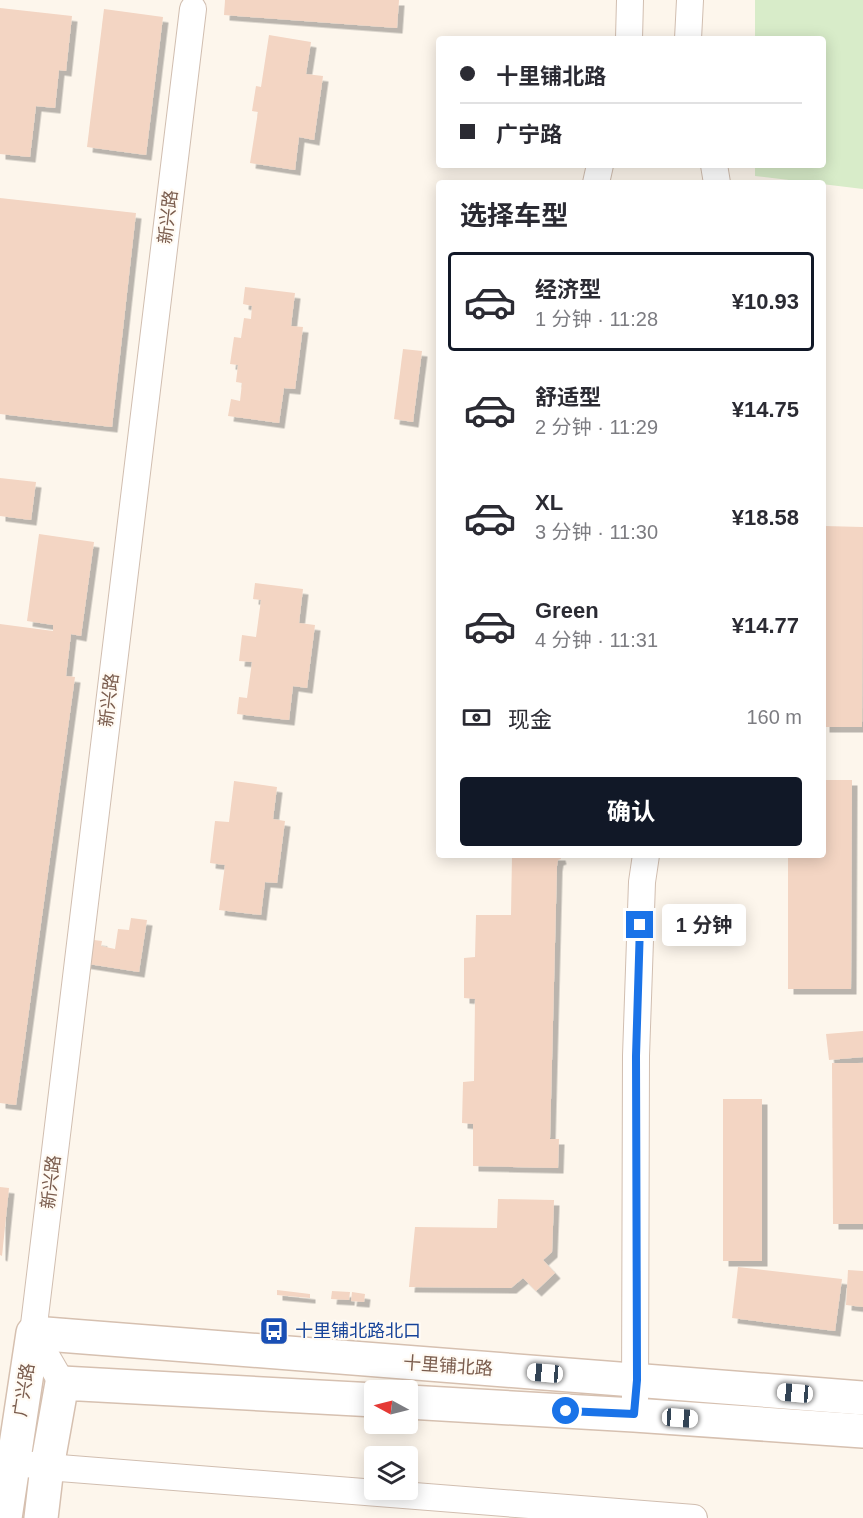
<!DOCTYPE html>
<html lang="zh">
<head>
<meta charset="utf-8">
<style>
  :root { --surface:#fff; --page:#f7f7f7; --text:#2b2b33; --muted:#7c7c81; --line:#e1e1e2; --accent:#111827 }
  body { margin:0; font-family:Helvetica,"Noto Sans SC",sans-serif; background:var(--page); color:var(--text); height:100vh; display:flex; flex-direction:column; font-size:22px; white-space:nowrap }
  * { box-sizing:border-box; margin:0 }
  p { font-size:20px; color:var(--muted) }
  .icon { flex:none; width:33px; height:33px; fill:none; stroke:currentColor; stroke-width:2; stroke-linecap:round; stroke-linejoin:round }
  .map { position:relative; flex:1; overflow:hidden }
  .sheet { position:absolute; left:436px; top:180px; width:390px; height:678px; display:flex; flex-direction:column; background:var(--surface); border-radius:6px; box-shadow:0 3px 15px #0003 }
  .sheet>* { flex:none }
  .top-card { position:absolute; left:436px; top:36px; width:390px; height:132px; border-radius:6px; box-shadow:0 3px 15px #0003; display:grid; align-content:center; height:132px; padding:0 24px; background:var(--surface) }
  .needle { width:39px; rotate:277deg }
  .buttons { position:absolute; left:364px; top:1380px; display:grid; gap:12px }
  .buttons a { display:grid; place-items:center; width:54px; height:54px; border-radius:6px; background:var(--surface); box-shadow:0 3px 15px #0003; font-size:30px }
  .end { position:absolute; width:27px; height:27px; margin:-14px; border:8px solid #1a73e8; background:#fff; box-shadow:0 0 0 3px #fff }
  .from { border-radius:50% }
  .bubble { position:absolute; height:42px; border-radius:6px; background:var(--surface); box-shadow:0 3px 15px #0003; font-size:20px; font-weight:700; line-height:42px; text-align:center }
  .car { position:absolute; width:18px; height:36px; margin:-18px -9px; border-radius:8px; box-shadow:0 0 4px 2px #0007; background:linear-gradient(#fff 24%,#345 0 40%,#fff 0 76%,#345 0 86%,#fff 0) }
  .top-card b { display:flex; align-items:center; gap:21px; height:57px; font-size:22px }
  .top-card b+b { border-top:2px solid var(--line) }
  .top-card i { width:15px; height:15px; background:var(--text) }
  ul { padding:0; list-style:none }
  li { display:flex; align-items:center; gap:18px; height:99px; margin:0 12px 9px; padding:0 12px; border:3px solid transparent; border-radius:6px }
  li div { flex:1 }
  li b { display:block; font-size:22px }
  li em { font-style:normal; font-weight:700 }
  li.on { border-color:var(--accent) }
  li>.icon { width:54px; height:54px; stroke-width:1.5 }
  h2 { padding:0 24px; font-size:27px; line-height:72px }
  .pay { display:flex; align-items:center; gap:15px; height:66px; padding:0 24px; font-size:22px }
  .pay p { margin-inline-start:auto }
  .primary-button { display:flex; gap:12px; margin-top:auto; padding:12px 24px }
  .primary-button a { flex:1; height:69px; border-radius:6px; background:var(--accent); color:#fff; font-size:24px; font-weight:700; line-height:69px; text-align:center }
  .map>svg:first-child { display:block }
  .green { fill:#d8ecc9 }
  .building { fill:#f3d5c3; filter:url(#shadow) }
  .lines { fill:none; stroke-linecap:round; stroke-linejoin:round }
  .street-casing { stroke:#d1beb0; stroke-width:28 }
  .secondary-casing { stroke:#d6c0b0; stroke-width:36 }
  .street { stroke:#fff; stroke-width:26 }
  .secondary { stroke:#fff; stroke-width:33 }
  .route { stroke:#1a73e8; stroke-width:8 }
  .labels { text-anchor:middle; stroke-width:4.5; stroke-linejoin:round; paint-order:stroke }
  .street-label { font-size:18px; fill:#7a5c4d; stroke:#fffaf3 }
  .transit-label { font-size:18px; fill:#164399; stroke:#fffaf3; text-anchor:start }
</style>
</head>
<body>
<div class="map">
<svg width="863" height="1518" viewBox="0 0 863 1518">
  <defs>
    <filter id="shadow"><feDropShadow dx="5.5" dy="5.5" stdDeviation="0" flood-color="#0004"/></filter>
  </defs>
  <rect width="100%" height="100%" fill="#fdf6ec"/>
  <polygon class="green" points="755,0 863,0 863,189 755,176 755,165 824,165 824,39 755,39"/>
  <g class="building">
    <polygon points="225,0 399,0 397,28 224,15"/>
    <polygon points="0,8 72,16 66,71 59,70 55,108 36,106 30,157 0,154"/>
    <polygon points="104,9 163,17 146,155 87,147"/>
    <polygon points="269,35 311,42 306,74 323,76 314,140 299,137 295,170 250,163 258,112 252,111 256,86 261,87"/>
    <polygon points="0,198 136,213 112,427 0,414"/>
    <polygon points="245,287 295,293 291,326 303,327 295,389 284,388 279,423 228,416 231,399 240,401 242,383 236,382 238,365 230,364 234,337 241,338 244,318 251,319 252,306 243,304"/>
    <polygon points="403,349 422,351 413,422 394,419"/>
    <polygon points="0,478 36,482 31,520 0,516"/>
    <polygon points="824,526 863,527 862,727 824,727"/>
    <polygon points="39,534 94,542 81,636 71,634 66,676 75,677 16,1105 0,1103 0,624 53,631 53,625 27,621"/>
    <polygon points="255,583 303,589 299,623 315,625 307,688 293,686 289,720 237,714 239,697 247,698 252,662 239,661 242,635 256,637 261,600 253,599"/>
    <polygon points="824,780 852,780 851,989 788,989 788,855 824,855"/>
    <polygon points="234,781 277,787 273,819 285,821 277,883 265,882 261,915 219,910 225,865 210,863 215,821 229,822"/>
    <polygon points="512,855 560,855 561,859 558,860 557,866 550,1139 559,1139 558,1168 473,1166 473,1124 462,1123 463,1082 474,1081 475,999 464,998 464,958 475,957 476,915 511,915"/>
    <polygon points="131,918 147,920 139,972 82,963 86,939 102,941 101,946 115,949 118,929 129,930"/>
    <polygon points="863,1031 863,1057 829,1060 826,1034"/>
    <polygon points="832,1063 863,1063 863,1224 833,1224"/>
    <rect x="723" y="1099" width="39" height="162"/>
    <polygon points="0,1187 9,1188 2,1256 0,1255"/>
    <polygon points="498,1199 554,1200 552,1252 543,1260 555,1273 536,1291 523,1278 511,1288 409,1287 415,1227 497,1228"/>
    <polygon points="738,1267 842,1279 835,1331 732,1318"/>
    <polygon points="848,1270 863,1271 863,1307 846,1305"/>
    <polygon points="277,1290 310,1294 310,1298 277,1295"/>
    <polygon points="332,1291 350,1292 349,1300 331,1299"/>
    <polygon points="352,1292 365,1294 364,1302 351,1301"/>
  </g>
  <g class="lines">
    <g class="street-casing">
      <g id="street">
        <polyline points="629,39 630,0"/>
        <polyline points="688,39 690,0"/>
        <polyline points="714,165 717,183"/>
        <polyline points="596,183 600,165"/>
        <polyline points="62,1383 33,1333 193,9"/>
        <polyline points="635,1399 636,1056 642,882 646,855"/>
        <polyline points="12,1462 47,1467 694,1518"/>
      </g>
    </g>
    <g class="secondary-casing">
      <g id="secondary">
        <polyline points="408,1402 634,1415 863,1431"/>
        <polyline points="5,1518 33,1333 863,1398"/>
        <polyline points="41,1518 47,1467 62,1383 375,1400"/>
      </g>
    </g>
    <use href="#street" class="street"/>
    <use href="#secondary" class="secondary"/>
  </g>
  <g class="lines">
    <polyline class="route" points="566,1411 634,1414 637,1380 636,1056 640,925"/>
  </g>
  <defs>
    <g id="bus-square" transform="scale(1.5)"><rect x="-9" y="-9" width="18" height="18" rx="4" fill="#1a4fb4" stroke="#fffaf3"/><path d="M-5-6H5V4H4V6H2V4H-2V6H-4V4H-5ZM-3.5-4V0h7V-4ZM-3.5 1.2v1.5H-2V1.2ZM2 1.2v1.5H3.5V1.2Z" fill="#fff"/></g>
  </defs>
  <g fill-rule="evenodd">
    <use href="#bus-square" x="274" y="1331"/>
  </g>
  <g class="labels">
    <g class="street-label">
      <text transform="translate(168 217) rotate(-83)" y="6">新兴路</text>
      <text transform="translate(109 700) rotate(-83)" y="6">新兴路</text>
      <text transform="translate(51 1182) rotate(-83)" y="6">新兴路</text>
      <text transform="translate(448 1366) rotate(4)" y="6">十里铺北路</text>
      <text transform="translate(24 1390) rotate(-81)" y="6">广兴路</text>
    </g>
    <g class="transit-label">
      <text x="295" y="1337">十里铺北路北口</text>
    </g>
  </g>
</svg>
<div class="buttons">
<a><svg class="needle" viewBox="-14 -14 28 28"><path d="M0-13l5 13h-10z" fill="#e53935"/><path d="M0 13l5-13h-10z" fill="#7c7c81"/></svg></a>
<a><svg class="icon" aria-label="layers" viewBox="0 0 24 24"><path d="M12 4l9 5-9 5-9-5zM3 14l9 5 9-5"/></svg></a>
</div>
<i class="end from" style="left:566px;top:1411px"></i>
<i class="end" style="left:640px;top:925px"></i>
<div class="bubble" style="left:662px;top:904px;width:84px">1 分钟</div>
<i class="car" style="left:545px;top:1373px;rotate:275deg"></i>
<i class="car" style="left:795px;top:1393px;rotate:275deg"></i>
<i class="car" style="left:680px;top:1418px;rotate:94deg"></i>
<div class="top-card">
<b><i class="from"></i>十里铺北路</b>
<b><i></i>广宁路</b>
</div>
<section class="sheet">
<h2>选择车型</h2>
<ul>
<li class="on"><svg class="icon" aria-label="car" viewBox="0 0 24 24"><path d="M5 17H2v-5l4-1 3-4h7l3 4 3 1v5h-3M9 17h6M6 11h13"/><circle cx="7" cy="17" r="2"/><circle cx="17" cy="17" r="2"/></svg><div><b>经济型</b><p>1 分钟 · 11:28</p></div><em>¥10.93</em></li>
<li><svg class="icon" aria-label="car" viewBox="0 0 24 24"><path d="M5 17H2v-5l4-1 3-4h7l3 4 3 1v5h-3M9 17h6M6 11h13"/><circle cx="7" cy="17" r="2"/><circle cx="17" cy="17" r="2"/></svg><div><b>舒适型</b><p>2 分钟 · 11:29</p></div><em>¥14.75</em></li>
<li><svg class="icon" aria-label="car" viewBox="0 0 24 24"><path d="M5 17H2v-5l4-1 3-4h7l3 4 3 1v5h-3M9 17h6M6 11h13"/><circle cx="7" cy="17" r="2"/><circle cx="17" cy="17" r="2"/></svg><div><b>XL</b><p>3 分钟 · 11:30</p></div><em>¥18.58</em></li>
<li><svg class="icon" aria-label="car" viewBox="0 0 24 24"><path d="M5 17H2v-5l4-1 3-4h7l3 4 3 1v5h-3M9 17h6M6 11h13"/><circle cx="7" cy="17" r="2"/><circle cx="17" cy="17" r="2"/></svg><div><b>Green</b><p>4 分钟 · 11:31</p></div><em>¥14.77</em></li>
</ul>
<div class="pay"><svg class="icon" aria-label="cash" viewBox="0 0 24 24"><path d="M3 7h18v10H3z"/><circle cx="12" cy="12" r="2"/></svg>现金<p>160 m</p></div>
<div class="primary-button"><a>确认</a></div>
</section>
</div>
</body>
</html>
